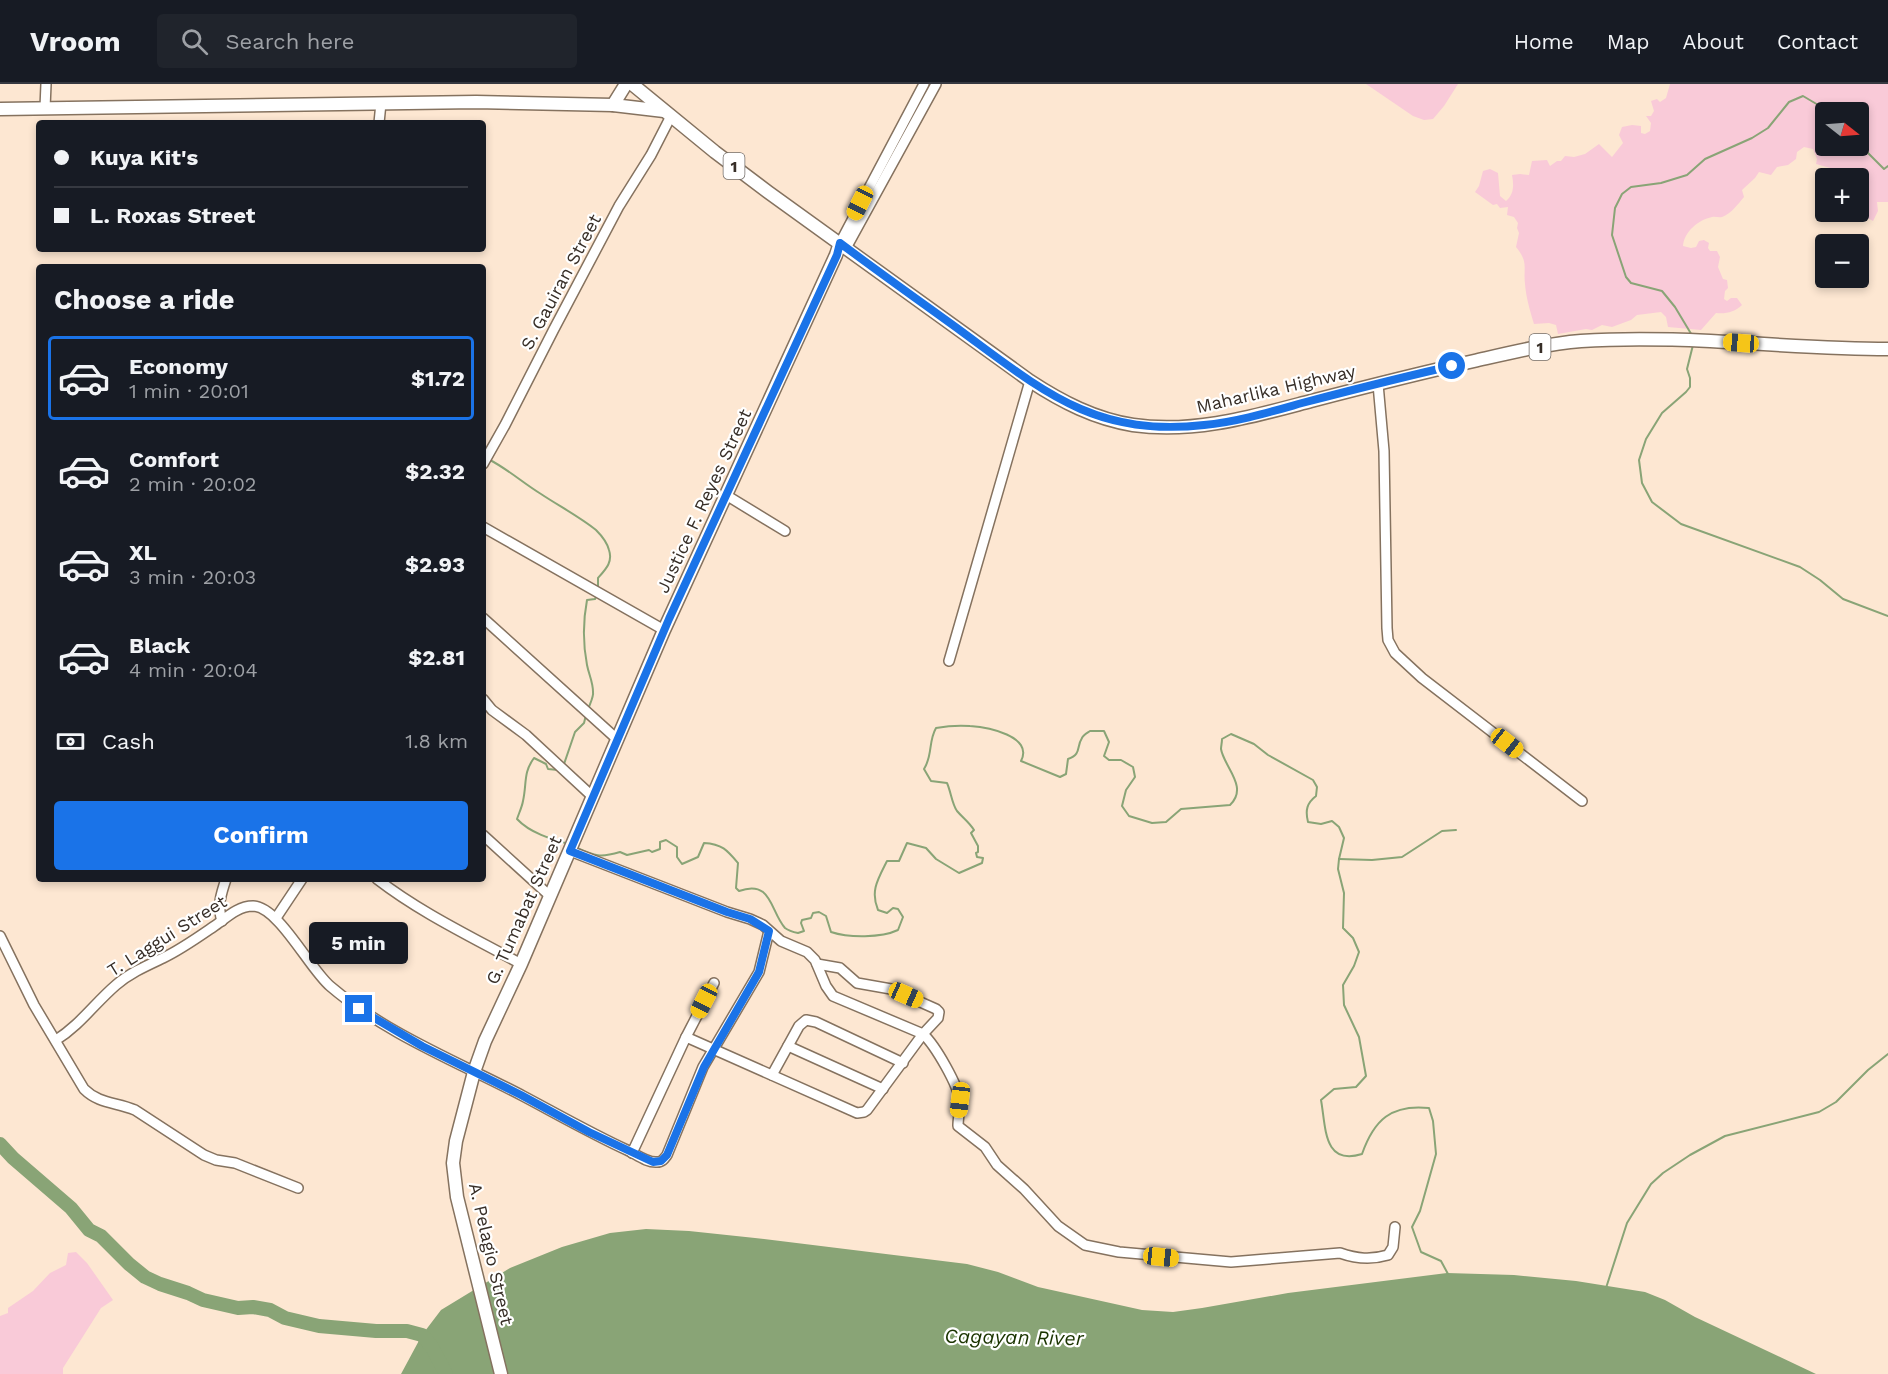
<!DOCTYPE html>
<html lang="en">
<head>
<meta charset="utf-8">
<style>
  :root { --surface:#171b24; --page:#20242c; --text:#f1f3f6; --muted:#9ea1a6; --line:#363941; --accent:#1a73e8 }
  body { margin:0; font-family:"Work Sans",sans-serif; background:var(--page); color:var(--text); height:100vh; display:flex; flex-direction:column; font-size:22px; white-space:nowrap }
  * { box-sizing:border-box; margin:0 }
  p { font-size:20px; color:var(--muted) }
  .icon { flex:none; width:33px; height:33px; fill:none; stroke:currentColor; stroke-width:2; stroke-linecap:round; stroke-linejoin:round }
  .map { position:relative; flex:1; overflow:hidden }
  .panel { position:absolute; left:36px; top:180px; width:450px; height:618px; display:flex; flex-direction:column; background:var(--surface); border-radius:6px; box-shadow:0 3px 9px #0003 }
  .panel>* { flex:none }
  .guide { position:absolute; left:36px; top:36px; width:450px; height:132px; border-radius:6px; box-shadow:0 3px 9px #0003; display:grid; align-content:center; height:132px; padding:0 18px; background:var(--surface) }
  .needle { width:39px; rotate:107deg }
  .buttons { position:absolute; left:1815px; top:18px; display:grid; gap:12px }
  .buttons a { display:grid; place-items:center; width:54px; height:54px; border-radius:6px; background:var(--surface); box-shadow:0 3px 9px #0003; font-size:30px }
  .end { position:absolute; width:27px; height:27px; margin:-14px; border:8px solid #1a73e8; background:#fff; box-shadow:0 0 0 3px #fff }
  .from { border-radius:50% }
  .bubble { position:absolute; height:42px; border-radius:6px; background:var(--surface); box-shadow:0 3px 9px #0003; font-size:20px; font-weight:700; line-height:42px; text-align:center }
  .car { position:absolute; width:18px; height:36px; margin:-18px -9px; border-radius:8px; box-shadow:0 0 4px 2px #0007; background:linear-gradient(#f5c518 24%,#345 0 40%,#f5c518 0 76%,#345 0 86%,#f5c518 0) }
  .guide b { display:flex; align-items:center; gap:21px; height:57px; font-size:22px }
  .guide b+b { border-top:2px solid var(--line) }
  .guide i { width:15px; height:15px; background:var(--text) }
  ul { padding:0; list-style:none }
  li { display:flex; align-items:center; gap:18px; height:84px; margin:0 12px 9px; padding:0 6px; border:3px solid transparent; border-radius:6px }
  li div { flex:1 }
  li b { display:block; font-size:22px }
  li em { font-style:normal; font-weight:700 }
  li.current { border-color:var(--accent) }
  li>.icon { width:54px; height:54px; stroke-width:1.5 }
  h2 { padding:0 18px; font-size:27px; line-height:72px }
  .pay { display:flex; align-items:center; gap:15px; height:66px; padding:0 18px; font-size:22px }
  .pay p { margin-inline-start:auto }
  .action { display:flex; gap:12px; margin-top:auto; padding:12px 18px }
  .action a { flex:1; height:69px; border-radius:6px; background:var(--accent); color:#fff; font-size:24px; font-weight:700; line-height:69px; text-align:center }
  header { display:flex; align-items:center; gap:36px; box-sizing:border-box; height:84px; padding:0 30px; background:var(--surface); border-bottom:2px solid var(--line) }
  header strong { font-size:28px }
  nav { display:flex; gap:33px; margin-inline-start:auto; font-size:21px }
  .search { width:420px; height:54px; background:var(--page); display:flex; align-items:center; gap:15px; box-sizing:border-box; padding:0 21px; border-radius:6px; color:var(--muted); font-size:22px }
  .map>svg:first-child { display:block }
  .green { fill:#f9cad8; fill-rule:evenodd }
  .water { fill:#89a476 }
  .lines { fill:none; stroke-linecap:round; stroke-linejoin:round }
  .stream { stroke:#89a476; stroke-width:2 }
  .river { stroke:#89a476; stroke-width:14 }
  .minor-casing { stroke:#85725f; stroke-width:12 }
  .major-casing { stroke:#85725f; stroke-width:15 }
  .minor { stroke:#fff; stroke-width:9 }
  .major { stroke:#fff; stroke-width:12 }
  .route { stroke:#1a73e8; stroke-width:8 }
  .labels { text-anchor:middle; stroke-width:4.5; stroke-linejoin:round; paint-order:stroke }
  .shield { fill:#fff; stroke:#736d68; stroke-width:1.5 }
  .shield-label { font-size:16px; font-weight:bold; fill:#372e27 }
  .street-label { font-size:18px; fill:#372e27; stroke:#fff }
  .water-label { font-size:20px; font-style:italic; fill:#1b3401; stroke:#fff }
</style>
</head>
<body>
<header>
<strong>Vroom</strong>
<div class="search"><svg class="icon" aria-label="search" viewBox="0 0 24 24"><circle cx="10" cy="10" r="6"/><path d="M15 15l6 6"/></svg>Search here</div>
<nav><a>Home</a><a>Map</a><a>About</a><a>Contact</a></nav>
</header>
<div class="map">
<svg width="1888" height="1290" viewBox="0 0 1888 1290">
  <rect width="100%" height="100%" fill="#fde7d2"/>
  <g class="green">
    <polygon points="1366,0 1458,0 1444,22 1433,35 1424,36 1413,32"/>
    <path d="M 1670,0 L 1888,0 L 1888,118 L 1877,118 L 1878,127 L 1873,137 L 1862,131 C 1865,118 1858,107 1858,94 L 1852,94 L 1834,85 L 1816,80 L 1817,75 L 1813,65 L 1804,63 L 1797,68 L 1796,75 L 1788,81 L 1777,83 L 1771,91 L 1759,88 L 1755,94 L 1742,106 L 1744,113 C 1738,120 1731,130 1722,133 C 1719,134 1715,132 1712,133 C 1698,136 1684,148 1683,162 L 1691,164 L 1696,163 L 1699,157 L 1704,156 L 1709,159 L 1708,164 L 1710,167 L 1717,167 L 1720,173 L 1718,183 L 1723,195 L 1727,196 L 1728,204 L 1725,207 L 1724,215 L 1727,217 L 1731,214 L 1737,214 L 1742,221 C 1735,228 1726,230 1716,229 L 1701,246 L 1668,243 L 1666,233 L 1661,228 L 1637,231 L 1631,236 L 1612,243 L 1602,241 L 1592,246 L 1586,245 L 1558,250 L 1556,241 L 1549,239 L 1534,240 C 1530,227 1526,213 1525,200 C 1523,183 1529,179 1516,163 L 1519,149 L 1517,144 L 1518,139 L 1514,133 L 1507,131 L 1508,123 L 1500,124 L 1497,120 L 1493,121 L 1475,108 L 1479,102 L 1483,87 L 1490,85 L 1498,89 L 1500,112 L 1506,117 C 1514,110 1514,101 1512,91 L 1520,90 L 1529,91 L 1532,77 L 1547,76 L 1550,82 L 1557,77 L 1561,77 L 1565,72 L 1574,73 L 1585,70 L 1599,60 L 1612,73 L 1623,59 L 1619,51 L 1622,43 L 1632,41 L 1641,42 L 1641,49 L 1645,50 L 1650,47 L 1651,39 L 1646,32 L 1651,32 L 1654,27 L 1651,17 L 1657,15 L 1660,18 L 1666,14 ZM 1826,28 L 1858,28 L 1858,62 L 1826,62 Z"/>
    <polygon points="76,1168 87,1179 113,1216 101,1224 63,1284 63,1290 0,1290 0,1232 8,1229 8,1224 33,1207 50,1189 66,1181 68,1169"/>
  </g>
  <polygon class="water" points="646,1145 689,1147 755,1154 967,1180 998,1188 1038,1203 1142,1226 1173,1228 1202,1224 1288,1209 1447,1189 1514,1191 1576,1197 1645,1208 1665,1216 1695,1233 1816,1290 401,1290 422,1251 441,1226 510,1184 562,1163 610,1149"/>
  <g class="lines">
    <g class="stream">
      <polyline points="1858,48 1860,50 1863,64 1884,85 1888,82"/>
      <polyline points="1693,253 1675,223 1662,207 1631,199 1626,193 1612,151 1615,124 1622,110 1631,103 1661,99 1687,91 1705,75 1752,54 1768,44 1789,18 1803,12 1830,28"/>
      <polyline points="1693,261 1687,285 1690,294 1690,303 1686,308 1662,329 1646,355 1639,376 1642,399 1652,418 1681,440 1800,483 1820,496 1843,515 1888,532"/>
      <path d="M 490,376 C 509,386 523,399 541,410 C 559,422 580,433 596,446 C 602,452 607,458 609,466 C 613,478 606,485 598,494 L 598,505"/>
      <path d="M 588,626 C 589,621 594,613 593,608 C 593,598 589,591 587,581 C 583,560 583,537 587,516 L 595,515 L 597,511"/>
      <polyline points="563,683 575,648 584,639 586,631"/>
      <path d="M 558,686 L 548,685 L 546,680 L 534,674 C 523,689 527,699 523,717 C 522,723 519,729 517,735 C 530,749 551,755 569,760"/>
      <path d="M 577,764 C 595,772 600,774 620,768 L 627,771 L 649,766 L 652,768 L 660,765 L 660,758 L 666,756 L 677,763 L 677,773 L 682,780 L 698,773 L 704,759 C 722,760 727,766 738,779 L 736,804 L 739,807 C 772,795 770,827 785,844 C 789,847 793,848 798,849 L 804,847 L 801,839 L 802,836 L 811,834 L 813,829 L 819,828 L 826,832 L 831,848 C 849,854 881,854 898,846 L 903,833 L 898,825 L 893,824 L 887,829 L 878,826 C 870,807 878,795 887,777 L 899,777 L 907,759 L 926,764 L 936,775 L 959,789 L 982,779 L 983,774 L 977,773 L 976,769 L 978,768 L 978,762 L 971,749 L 974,746 C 969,738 963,734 957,727 C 952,720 951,708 947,699 L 931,697 L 924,685 C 933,671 928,658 936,644 C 947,642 958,641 970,642 C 987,643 1034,652 1021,677 L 1060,693 L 1066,690 L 1068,675 C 1082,670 1076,663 1082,654 C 1083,651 1087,649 1090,647 L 1104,647 L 1109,658 L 1104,672 L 1109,676 L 1121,676 L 1133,683 L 1135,693 L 1126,706 L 1122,722 L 1129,732 L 1152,739 L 1166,738 L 1181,725 L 1230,721 C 1249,703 1224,683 1221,665 C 1221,662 1222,659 1222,655 L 1231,650 L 1254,660 L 1268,671 L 1313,696 L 1317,703 L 1316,712 C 1307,719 1305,726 1308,738 L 1321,740 L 1332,737 L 1339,743 L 1344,754 L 1339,775 L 1338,785 L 1344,809 L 1343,844 L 1353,854 L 1359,868 L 1354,882 L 1343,901 L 1344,921 L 1359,953 L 1366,992 L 1356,1003 L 1334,1005 L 1321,1016 C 1326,1043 1323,1082 1362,1070 C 1374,1036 1391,1020 1429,1024 L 1433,1037 L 1436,1070 L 1420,1127 L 1412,1143 L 1421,1168 L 1441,1177 L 1448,1190"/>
      <polyline points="1339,775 1372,776 1402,773 1442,747 1456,746"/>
      <polyline points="1606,1204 1627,1139 1651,1100 1663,1089 1690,1071 1725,1052 1819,1028 1836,1018 1868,986 1888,970"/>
    </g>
    <polyline class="river" points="0,1060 13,1074 71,1124 89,1146 101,1152 129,1180 145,1193 160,1200 188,1209 203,1216 238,1224 253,1223 270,1226 285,1234 319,1242 376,1247 407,1247 422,1251 432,1263 446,1290"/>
    <g class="minor-casing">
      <g id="minor">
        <polyline points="45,24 46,0"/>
        <polyline points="379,39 381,19"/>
        <polyline points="840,159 924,0"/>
        <polyline points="846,164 936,0"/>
        <polyline points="1378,300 1384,367 1387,544 1388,556 1395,569 1422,594 1582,717"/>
        <polyline points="483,380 505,341 554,245 619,122 651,71 671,32"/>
        <polyline points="726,411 785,447"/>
        <polyline points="483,443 664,546"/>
        <polyline points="483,534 618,656"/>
        <polyline points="949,577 1030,297"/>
        <polyline points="483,615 492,626 526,651 593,713"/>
        <polyline points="483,751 550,812"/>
        <path d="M 570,767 L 727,828 L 750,835 L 763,841 L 781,857 L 807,868 L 815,876 L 826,902 L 833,912 L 923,950 C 935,961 959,1002 960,1018 C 960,1026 958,1034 958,1042 L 985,1063 L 997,1081 L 1024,1105 L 1058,1142 L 1085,1161 L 1119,1168 L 1231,1178 L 1340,1169 C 1357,1175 1371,1176 1388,1171 L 1393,1163 L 1395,1143"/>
        <path d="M 377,795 C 421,829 472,853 521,880"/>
        <polyline points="276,834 302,795"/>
        <path d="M 222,837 C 217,822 221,810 226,795"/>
        <path d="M 0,852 L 34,921 L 84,1005 C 99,1020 116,1018 135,1026 L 204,1071 L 216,1076 L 235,1079 L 298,1104"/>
        <polyline points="686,953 714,899"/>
        <path d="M 56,956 C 80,941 95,919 116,901 C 130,889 146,882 163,874 C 180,866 197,854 213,843 C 225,835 237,822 253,822 C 279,823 309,884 330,902 C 386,950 458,978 523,1012 C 557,1030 592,1050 627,1066 C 636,1070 647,1079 657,1078 C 662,1078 664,1075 667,1071 L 703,983 L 759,888 L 769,847"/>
        <polyline points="788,962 883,1005"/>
        <polyline points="772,991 799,942 806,936 816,938 903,979"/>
        <polyline points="632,1069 686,953 857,1029 864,1028 867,1026 923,950 938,934 939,928 936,925 891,905 857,899 840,884 817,880"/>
      </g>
    </g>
    <g class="major-casing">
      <g id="major">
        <path d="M 632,0 L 715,68 L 768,108 L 1030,297 C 1062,318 1095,335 1133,341 C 1194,350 1254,332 1311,317 C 1365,303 1420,289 1474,277 C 1509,269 1545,260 1581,257 C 1683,250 1786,265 1888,265"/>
        <polyline points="613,21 626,0"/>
        <polyline points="0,25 476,18 613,21 664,27"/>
        <polyline points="501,1290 457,1113 453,1079 456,1057 474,988 485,957 521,880 664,546 836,171 840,159"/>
      </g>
    </g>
    <use href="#minor" class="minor"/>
    <use href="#major" class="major"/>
  </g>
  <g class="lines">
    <path class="route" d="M 359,925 L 422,962 L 521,1011 L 589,1048 L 653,1078 L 661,1077 L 667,1071 L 704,983 L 759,888 L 769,847 L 750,835 L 727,828 L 570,767 L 669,535 L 837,171 L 840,159 C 880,189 921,218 961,247 C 1044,308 1095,353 1204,341 C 1237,338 1270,328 1302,319 C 1352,306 1402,293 1452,282"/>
  </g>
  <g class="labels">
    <g class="shield">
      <rect x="723.5" y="69" width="21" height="26" rx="4.5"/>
      <rect x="1529.5" y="250" width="21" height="26" rx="4.5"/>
    </g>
    <g class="shield-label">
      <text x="734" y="88">1</text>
      <text x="1540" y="269">1</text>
    </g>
    <g class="street-label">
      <text transform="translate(561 198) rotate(-62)" y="6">S. Gauiran Street</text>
      <text transform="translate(1276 305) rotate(-13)" y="6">Maharlika Highway</text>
      <text transform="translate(704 417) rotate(-65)" y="6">Justice F. Reyes Street</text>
      <text transform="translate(524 826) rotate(-66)" y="6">G. Tumabat Street</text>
      <text transform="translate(167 852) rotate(-32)" y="6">T. Laggui Street</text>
      <text transform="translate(491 1170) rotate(77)" y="6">A. Pelagio Street</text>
    </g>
    <g class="water-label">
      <text transform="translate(1014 1253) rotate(1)" y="7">Cagayan River</text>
    </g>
  </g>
</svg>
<div class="buttons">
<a><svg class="needle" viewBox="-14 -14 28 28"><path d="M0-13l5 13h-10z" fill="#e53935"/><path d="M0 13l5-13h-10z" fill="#9ea1a6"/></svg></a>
<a>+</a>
<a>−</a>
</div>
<i class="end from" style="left:1452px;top:282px"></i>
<i class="end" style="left:359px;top:925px"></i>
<div class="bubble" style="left:309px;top:838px;width:99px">5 min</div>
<i class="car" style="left:860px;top:119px;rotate:207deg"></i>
<i class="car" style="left:1741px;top:259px;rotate:274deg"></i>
<i class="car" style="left:1507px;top:659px;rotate:128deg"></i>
<i class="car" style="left:906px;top:911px;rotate:114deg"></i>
<i class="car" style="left:704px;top:917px;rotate:207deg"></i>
<i class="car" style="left:960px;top:1016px;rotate:187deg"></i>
<i class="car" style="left:1161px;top:1173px;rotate:96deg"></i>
<div class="guide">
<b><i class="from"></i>Kuya Kit's</b>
<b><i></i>L. Roxas Street</b>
</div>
<section class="panel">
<h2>Choose a ride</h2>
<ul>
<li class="current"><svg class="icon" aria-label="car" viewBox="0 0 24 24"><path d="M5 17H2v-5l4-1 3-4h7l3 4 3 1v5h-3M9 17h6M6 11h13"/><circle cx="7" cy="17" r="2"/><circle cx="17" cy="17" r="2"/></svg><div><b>Economy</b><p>1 min · 20:01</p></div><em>$1.72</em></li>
<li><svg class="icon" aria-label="car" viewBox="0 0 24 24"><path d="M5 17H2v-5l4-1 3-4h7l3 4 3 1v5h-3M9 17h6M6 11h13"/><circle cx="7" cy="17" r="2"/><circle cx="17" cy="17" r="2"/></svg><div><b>Comfort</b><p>2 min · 20:02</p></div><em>$2.32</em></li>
<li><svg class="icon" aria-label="car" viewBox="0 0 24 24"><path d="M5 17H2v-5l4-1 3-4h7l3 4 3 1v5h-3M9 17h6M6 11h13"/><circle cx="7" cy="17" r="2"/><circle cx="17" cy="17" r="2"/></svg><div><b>XL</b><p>3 min · 20:03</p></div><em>$2.93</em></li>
<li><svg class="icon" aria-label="car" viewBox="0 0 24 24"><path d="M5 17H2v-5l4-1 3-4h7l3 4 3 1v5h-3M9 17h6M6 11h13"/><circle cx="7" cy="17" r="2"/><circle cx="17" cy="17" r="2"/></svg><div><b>Black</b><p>4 min · 20:04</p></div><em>$2.81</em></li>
</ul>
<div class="pay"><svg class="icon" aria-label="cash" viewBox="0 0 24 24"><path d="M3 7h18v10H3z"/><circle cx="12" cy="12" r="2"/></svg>Cash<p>1.8 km</p></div>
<div class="action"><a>Confirm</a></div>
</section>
</div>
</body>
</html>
